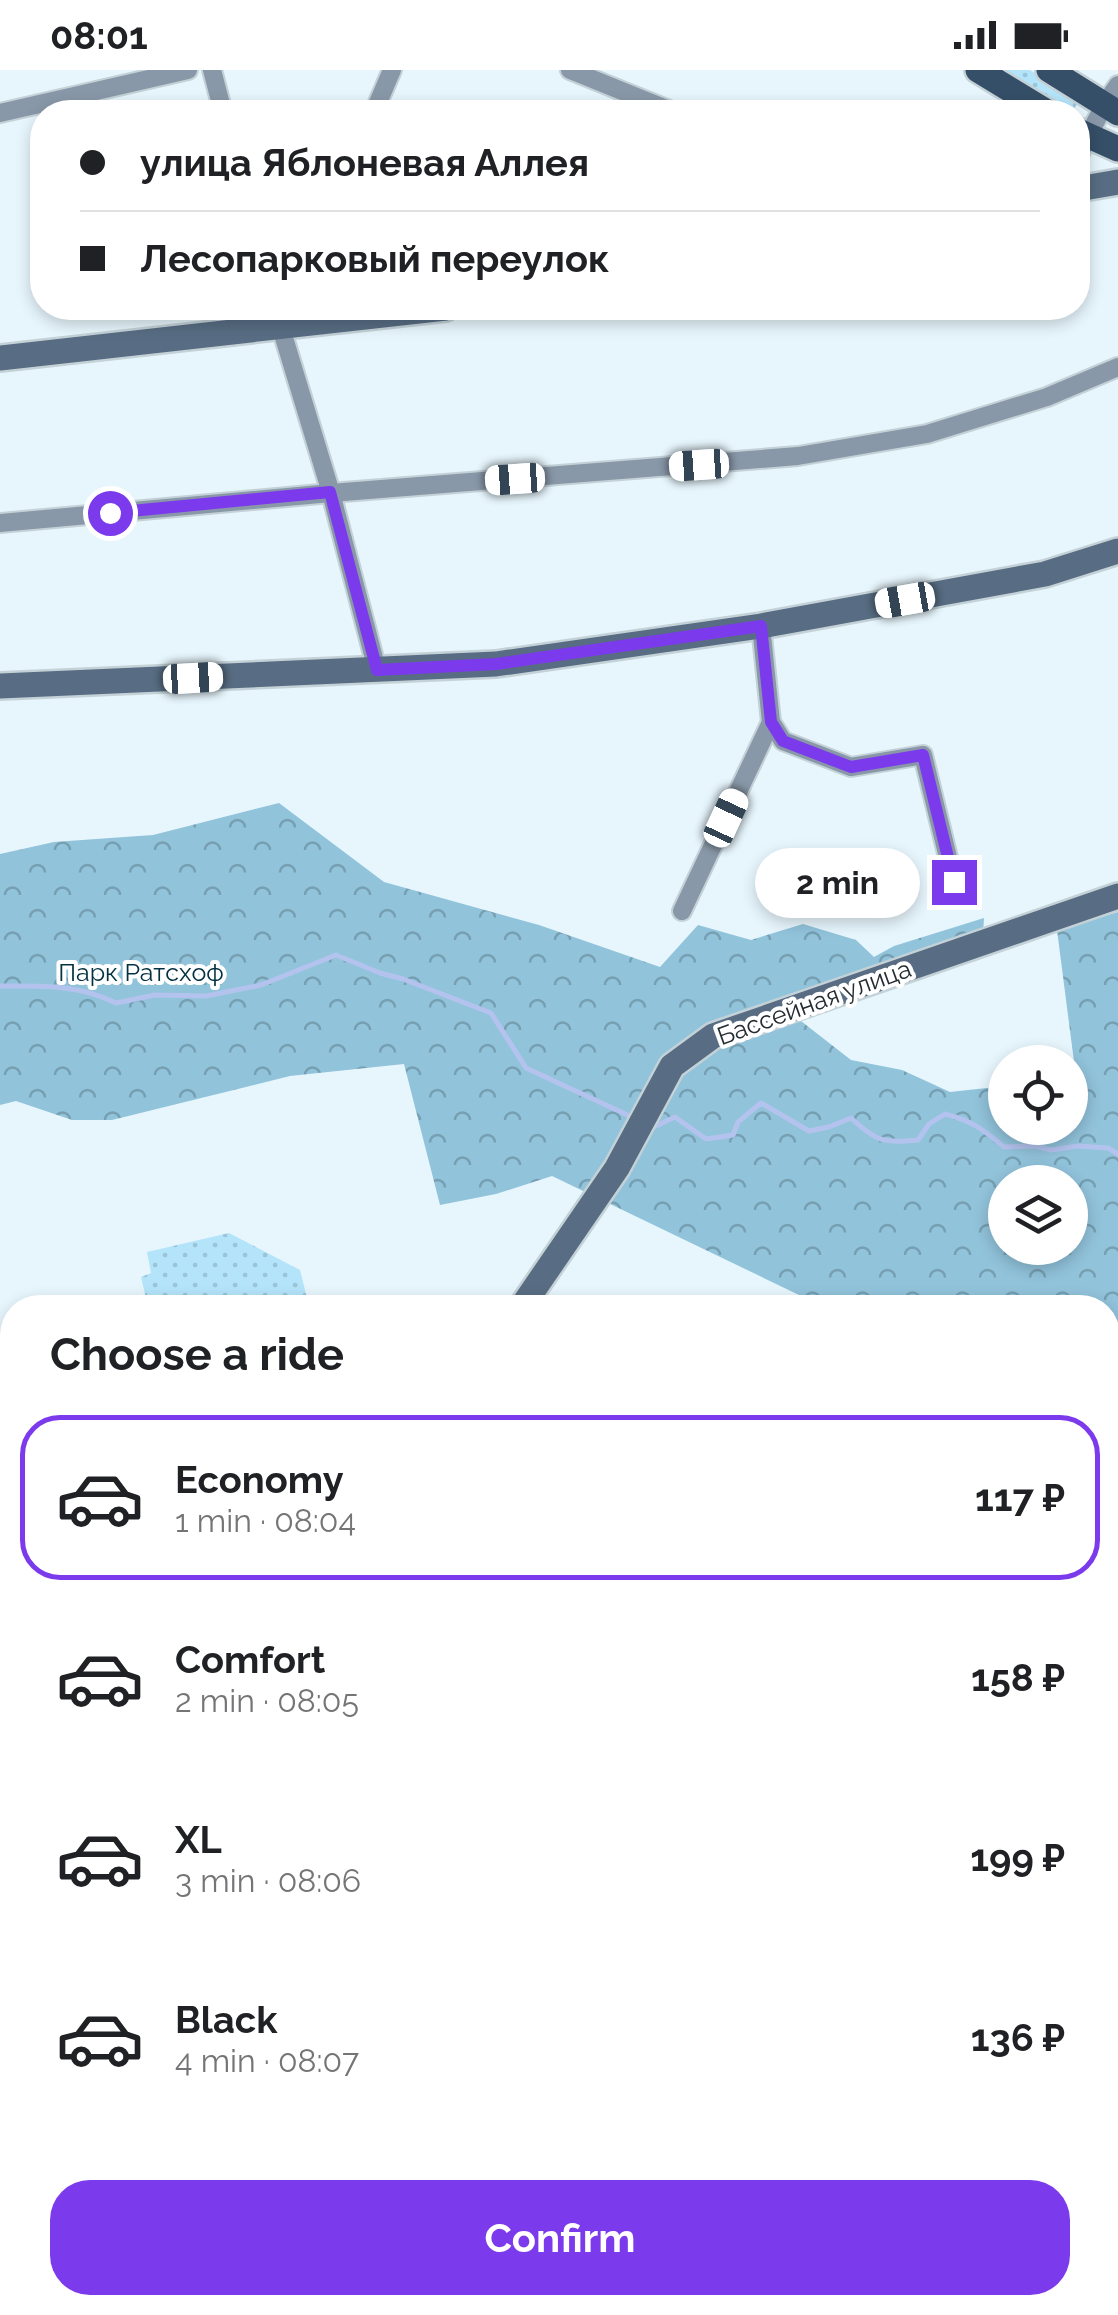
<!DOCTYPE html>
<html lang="en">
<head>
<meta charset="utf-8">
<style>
  :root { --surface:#fff; --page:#f2f2f2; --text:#202124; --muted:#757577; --line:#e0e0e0; --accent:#7c3aed }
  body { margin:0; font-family:Raleway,sans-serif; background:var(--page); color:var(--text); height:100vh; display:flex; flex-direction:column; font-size:38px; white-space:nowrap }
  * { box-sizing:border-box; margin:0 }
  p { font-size:32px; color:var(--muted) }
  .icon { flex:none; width:55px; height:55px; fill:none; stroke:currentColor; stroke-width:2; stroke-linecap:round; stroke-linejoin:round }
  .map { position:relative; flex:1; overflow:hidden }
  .panel { position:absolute; left:0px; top:1225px; width:1120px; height:1020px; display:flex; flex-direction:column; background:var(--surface); border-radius:40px 40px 0 0; box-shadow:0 5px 15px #0003 }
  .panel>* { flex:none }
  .hud { position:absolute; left:30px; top:30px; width:1060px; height:220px; border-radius:40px; box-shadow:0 5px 15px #0003; display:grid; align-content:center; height:220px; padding:0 50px; background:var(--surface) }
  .controls { position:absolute; left:988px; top:975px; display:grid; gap:20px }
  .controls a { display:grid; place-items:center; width:100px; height:100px; border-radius:50%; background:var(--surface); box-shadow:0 5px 15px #0003; font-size:50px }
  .end { position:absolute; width:45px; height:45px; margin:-22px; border:12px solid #7c3aed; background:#fff; box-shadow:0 0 0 5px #fff }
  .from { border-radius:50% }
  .bubble { position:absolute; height:70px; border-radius:35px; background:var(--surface); box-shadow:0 5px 15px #0003; font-size:32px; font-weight:700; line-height:70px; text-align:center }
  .car { position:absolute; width:30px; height:60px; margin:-30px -15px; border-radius:12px; box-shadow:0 0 8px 2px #0007; background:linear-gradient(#fff 24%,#345 0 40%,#fff 0 76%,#345 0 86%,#fff 0) }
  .hud b { display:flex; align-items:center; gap:35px; height:95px; font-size:38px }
  .hud b+b { border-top:2px solid var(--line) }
  .hud i { width:25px; height:25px; background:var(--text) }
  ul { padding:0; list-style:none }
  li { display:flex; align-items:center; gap:30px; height:165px; margin:0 20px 15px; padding:0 30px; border:5px solid transparent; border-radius:40px }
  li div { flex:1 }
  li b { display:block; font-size:38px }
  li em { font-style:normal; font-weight:700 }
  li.selected { border-color:var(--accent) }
  li>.icon { width:90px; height:90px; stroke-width:1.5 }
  h2 { padding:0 50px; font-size:45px; line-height:120px }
  .action { display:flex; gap:20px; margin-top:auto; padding:20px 50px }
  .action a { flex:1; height:115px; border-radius:40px; background:var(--accent); color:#fff; font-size:40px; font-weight:700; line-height:115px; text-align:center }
  .status { display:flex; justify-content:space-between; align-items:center; height:70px; padding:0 50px; background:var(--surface); direction:ltr }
  .status svg { height:28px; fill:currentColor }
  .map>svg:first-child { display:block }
  .grass { fill:url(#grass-dots) }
  .forest { fill:url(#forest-crowns); fill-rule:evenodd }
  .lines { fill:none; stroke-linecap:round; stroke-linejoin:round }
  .stream { stroke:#b4c3ee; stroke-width:5 }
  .street-casing { stroke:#c4d2d8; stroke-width:22 }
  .secondary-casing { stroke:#c4d2d8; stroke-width:30 }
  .primary-casing { stroke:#c4d2d8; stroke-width:30 }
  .street { stroke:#8998a8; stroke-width:18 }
  .secondary { stroke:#586d83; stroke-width:25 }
  .primary { stroke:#354f68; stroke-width:25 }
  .route { stroke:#7c3aed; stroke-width:12 }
  .labels { text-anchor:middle; stroke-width:8; stroke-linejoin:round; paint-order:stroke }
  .park-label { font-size:25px; fill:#023142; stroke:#fff }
  .street-label { font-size:25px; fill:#232c30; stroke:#fff }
</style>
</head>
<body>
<div class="status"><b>08:01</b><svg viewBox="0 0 49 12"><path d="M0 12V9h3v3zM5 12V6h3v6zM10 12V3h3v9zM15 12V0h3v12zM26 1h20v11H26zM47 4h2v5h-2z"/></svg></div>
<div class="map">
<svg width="1118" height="2245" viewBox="0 0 1118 2245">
  <defs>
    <pattern id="grass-dots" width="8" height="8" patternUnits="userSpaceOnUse" patternTransform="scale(2.5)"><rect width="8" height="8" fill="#b4e4fa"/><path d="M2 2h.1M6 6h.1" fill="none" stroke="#9ac4d7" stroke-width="1.8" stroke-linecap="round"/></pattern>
    <pattern id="forest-crowns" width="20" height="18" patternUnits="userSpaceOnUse" patternTransform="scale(2.5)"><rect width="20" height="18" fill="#91c3db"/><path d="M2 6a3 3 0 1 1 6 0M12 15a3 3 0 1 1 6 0" fill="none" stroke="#769fb2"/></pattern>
  </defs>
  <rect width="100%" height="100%" fill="#e7f6fd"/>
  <g class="grass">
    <polygon points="1001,0 1030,0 1079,31 1072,42 1068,42"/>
    <polygon points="229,1163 300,1200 307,1228 269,1237 148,1237 141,1207 151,1203 147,1182"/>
  </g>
  <path class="forest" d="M 279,733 L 384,812 L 539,855 L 660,897 L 698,855 L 751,870 L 803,854 L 856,870 L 874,887 L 894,876 L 984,848 L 983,864 L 792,944 L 851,990 L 902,1000 L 950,1022 L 1005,1016 L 1005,1058 L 1070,1058 L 1070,1008 L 1076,1007 L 1057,860 L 1118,842 L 1118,1293 L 1108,1287 L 1108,1238 L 824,1237 L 552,1106 L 496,1124 L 440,1135 L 404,994 L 290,1006 L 112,1050 L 72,1050 L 16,1031 L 0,1035 L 0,784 L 54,772 L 153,765 ZM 1005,1112 L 1070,1112 L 1070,1178 L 1005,1178 Z"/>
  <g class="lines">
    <g class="stream">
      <path d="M 0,916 C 41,916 78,914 116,933 L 155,925 L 206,926 L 261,915 L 336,885 L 380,903 L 403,909 L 491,943 L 526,998 L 634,1048"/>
      <path d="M 649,1055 L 654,1057 L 675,1047 L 706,1069 L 733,1065 L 738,1052 L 761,1033 L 809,1061 L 829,1057 L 851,1048 C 877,1072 883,1073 918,1070 L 929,1054 L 945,1044 C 972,1051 983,1059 1004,1077 L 1035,1076 L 1051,1080 L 1078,1076 L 1108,1078 L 1118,1084"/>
    </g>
    <g class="street-casing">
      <g id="street">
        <polyline points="212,0 223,42"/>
        <polyline points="570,0 674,42"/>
        <polyline points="374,42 392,0"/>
        <polyline points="0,43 188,0"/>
        <polyline points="1078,87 1104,35 1118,15"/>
        <polyline points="275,238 331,423 377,600"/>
        <polyline points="0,453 331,423 798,386 927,364 1047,327 1118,297"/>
        <polyline points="771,652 783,671 851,697 923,685 954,812"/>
        <polyline points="682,841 771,652 761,556"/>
        <polyline points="1108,2007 1118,2005"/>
        <polyline points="509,2232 512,2245"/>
      </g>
    </g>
    <g class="secondary-casing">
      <g id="secondary">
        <polyline points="1078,119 1118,112"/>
        <polyline points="0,288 446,238"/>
        <polyline points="0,616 496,594 761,556 1045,504 1118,481"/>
        <polyline points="521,1238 617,1098 672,996 713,966 1118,826"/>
        <polyline points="0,1365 12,1362"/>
        <polyline points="1108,1710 1118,1720"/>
        <polyline points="1108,1751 1118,1748"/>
        <polyline points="0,1995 12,1992"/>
      </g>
    </g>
    <g class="primary-casing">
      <g id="primary">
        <polyline points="978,0 1047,42"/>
        <polyline points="1049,0 1118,43"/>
        <polyline points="1078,61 1118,79"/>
      </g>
    </g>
    <use href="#street" class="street"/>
    <use href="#secondary" class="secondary"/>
    <use href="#primary" class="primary"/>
  </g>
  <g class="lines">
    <polyline class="route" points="110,443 330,422 377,600 496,594 761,556 771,652 783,671 851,697 923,685 954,812"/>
  </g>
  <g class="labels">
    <g class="park-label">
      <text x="141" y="911">Парк Ратсхоф</text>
    </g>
    <g class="street-label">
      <text transform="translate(814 932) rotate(-20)" y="9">Бассейная улица</text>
    </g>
  </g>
</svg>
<div class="controls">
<a><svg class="icon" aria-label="locate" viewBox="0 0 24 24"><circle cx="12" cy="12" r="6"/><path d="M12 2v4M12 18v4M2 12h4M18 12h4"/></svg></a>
<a><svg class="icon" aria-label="layers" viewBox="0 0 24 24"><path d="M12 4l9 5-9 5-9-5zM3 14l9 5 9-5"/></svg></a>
</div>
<i class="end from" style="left:110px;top:443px"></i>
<i class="end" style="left:954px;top:812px"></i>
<div class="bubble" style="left:755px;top:778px;width:165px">2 min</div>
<i class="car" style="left:699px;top:395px;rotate:266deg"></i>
<i class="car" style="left:515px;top:409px;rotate:266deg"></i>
<i class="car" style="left:905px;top:530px;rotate:260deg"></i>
<i class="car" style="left:193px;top:608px;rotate:87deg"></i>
<i class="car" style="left:726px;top:748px;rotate:25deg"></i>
<div class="hud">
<b><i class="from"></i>улица Яблоневая Аллея</b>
<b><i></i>Лесопарковый переулок</b>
</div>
<section class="panel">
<h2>Choose a ride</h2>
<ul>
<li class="selected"><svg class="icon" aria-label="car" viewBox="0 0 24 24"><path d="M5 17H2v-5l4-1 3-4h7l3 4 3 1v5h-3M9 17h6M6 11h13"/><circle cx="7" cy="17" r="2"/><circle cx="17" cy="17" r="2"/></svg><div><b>Economy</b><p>1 min · 08:04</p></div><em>117 ₽</em></li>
<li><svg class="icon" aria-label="car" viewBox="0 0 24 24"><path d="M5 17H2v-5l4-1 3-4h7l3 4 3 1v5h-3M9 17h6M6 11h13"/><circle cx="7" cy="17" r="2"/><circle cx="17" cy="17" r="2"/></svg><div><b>Comfort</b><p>2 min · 08:05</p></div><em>158 ₽</em></li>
<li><svg class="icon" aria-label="car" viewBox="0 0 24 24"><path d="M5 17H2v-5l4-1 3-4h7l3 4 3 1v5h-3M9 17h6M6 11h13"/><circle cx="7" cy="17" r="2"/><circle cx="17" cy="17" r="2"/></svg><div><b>XL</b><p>3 min · 08:06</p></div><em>199 ₽</em></li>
<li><svg class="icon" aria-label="car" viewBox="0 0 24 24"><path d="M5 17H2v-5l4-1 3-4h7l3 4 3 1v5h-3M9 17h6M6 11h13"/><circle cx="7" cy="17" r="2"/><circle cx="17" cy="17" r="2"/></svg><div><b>Black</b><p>4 min · 08:07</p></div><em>136 ₽</em></li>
</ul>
<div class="action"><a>Confirm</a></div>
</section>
</div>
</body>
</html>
